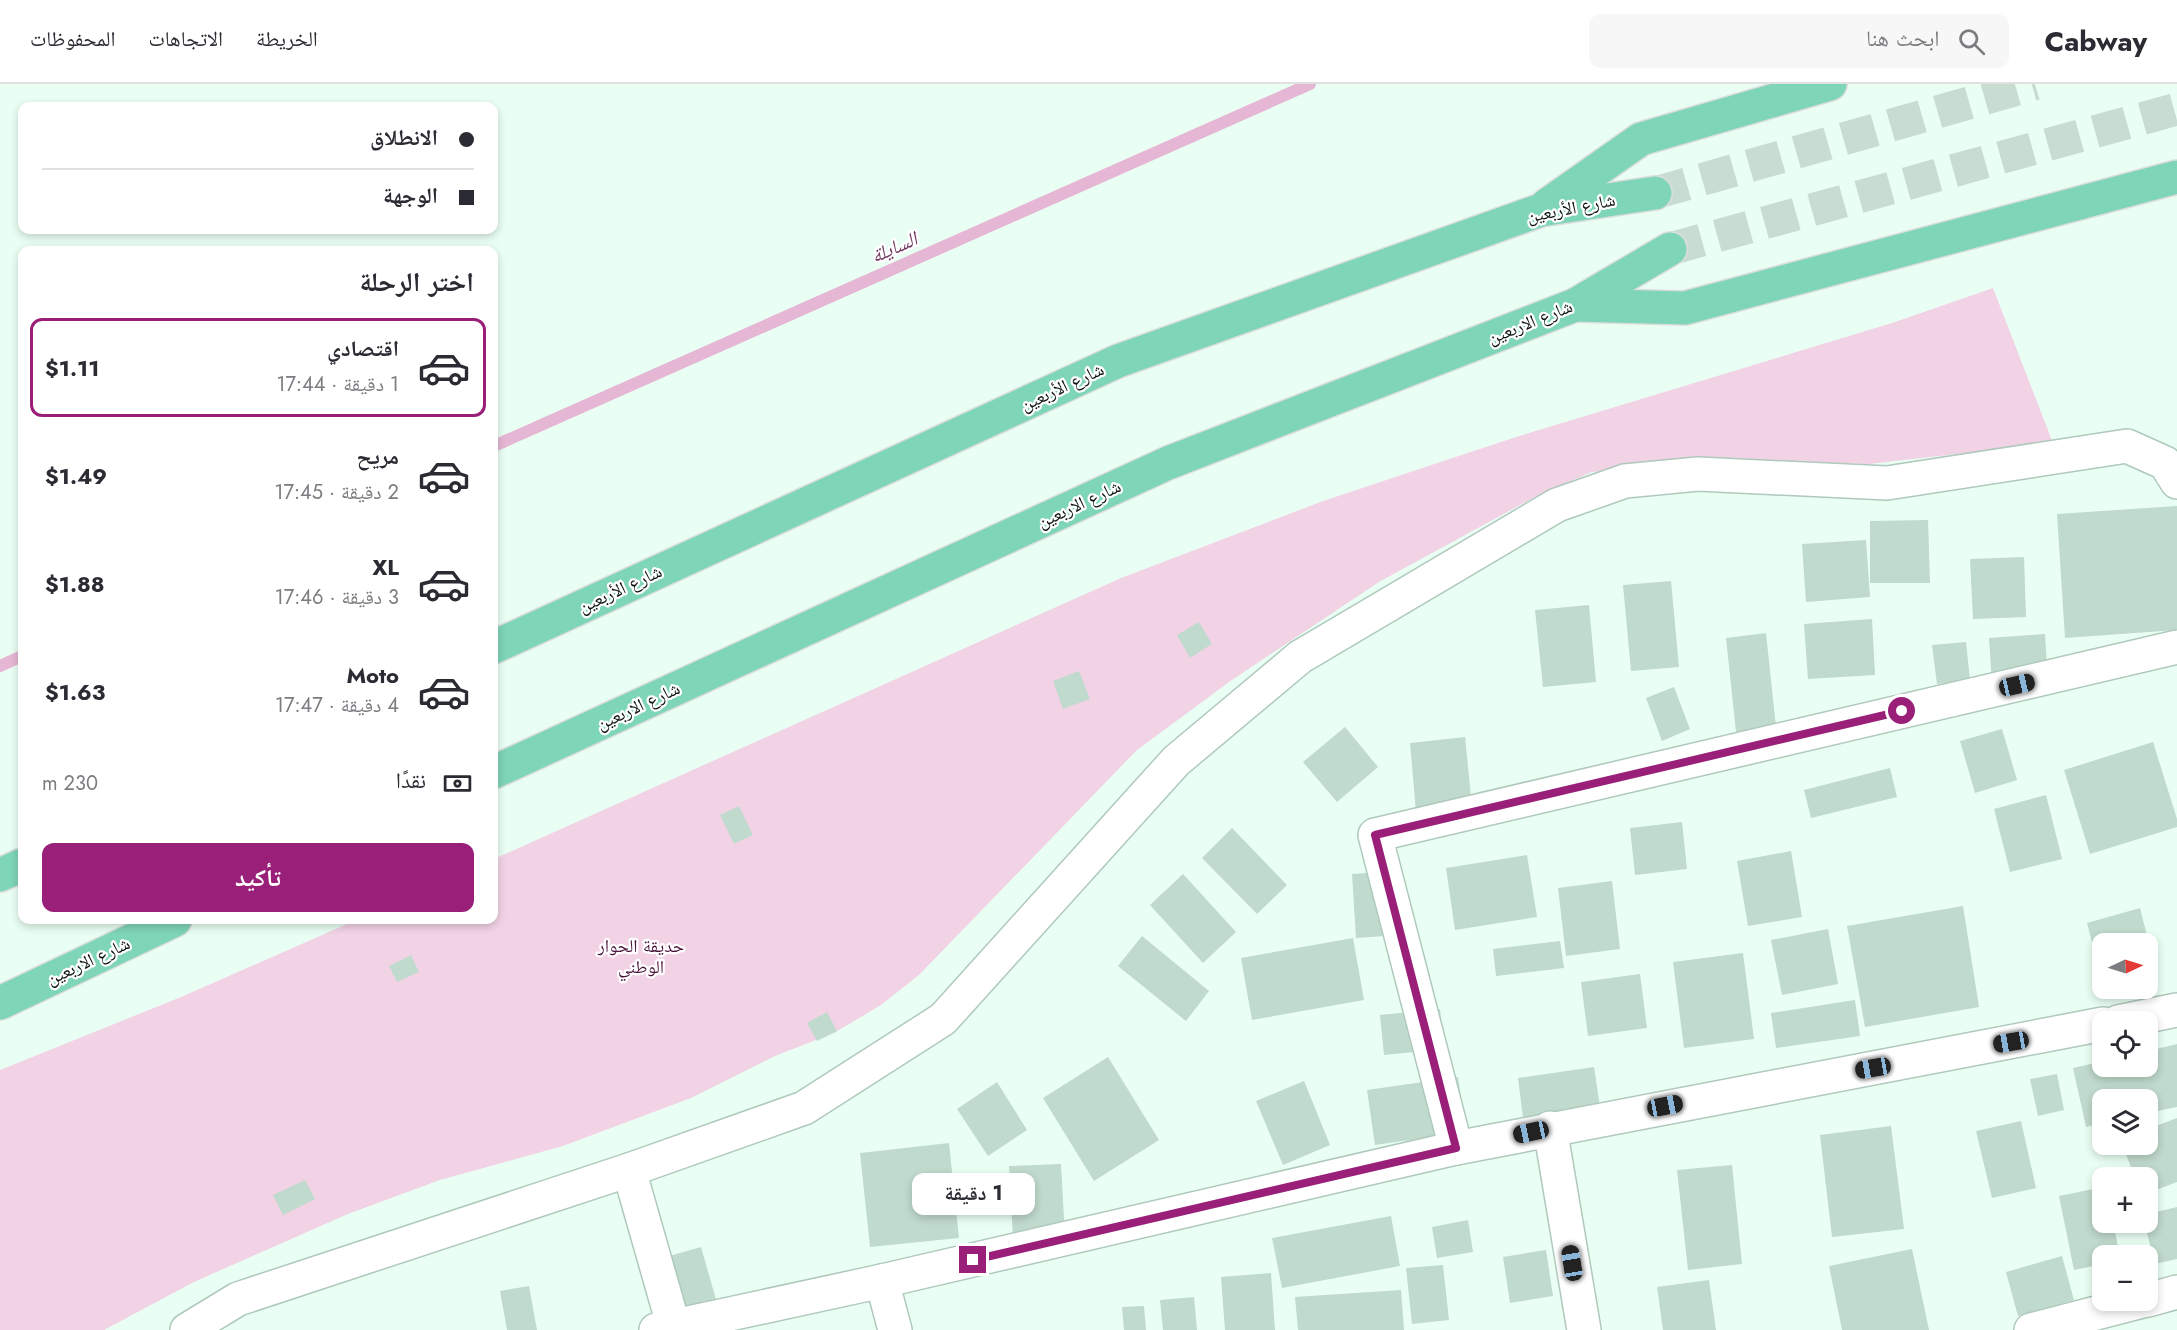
<!DOCTYPE html>
<html lang="ar">
<head>
<meta charset="utf-8">
<style>
  :root { --surface:#fff; --page:#f7f7f7; --text:#2b2b33; --muted:#7c7c81; --line:#e1e1e2; --accent:#991f79 }
  body { margin:0; font-family:Jost,"Noto Naskh Arabic",sans-serif; background:var(--page); color:var(--text); direction:rtl; height:100vh; display:flex; flex-direction:column; font-size:22px; white-space:nowrap }
  * { box-sizing:border-box; margin:0 }
  p { font-size:20px; color:var(--muted) }
  .icon { flex:none; width:33px; height:33px; fill:none; stroke:currentColor; stroke-width:2; stroke-linecap:round; stroke-linejoin:round }
  .map { position:relative; flex:1; overflow:hidden; direction:ltr }
  .sheet { position:absolute; left:18px; top:162px; width:480px; height:678px; display:flex; flex-direction:column; background:var(--surface); border-radius:12px; box-shadow:0 3px 9px #0003; direction:rtl }
  .sheet>* { flex:none }
  .banner { position:absolute; left:18px; top:18px; width:480px; height:132px; border-radius:12px; box-shadow:0 3px 9px #0003; direction:rtl; display:grid; align-content:center; height:132px; padding:0 24px; background:var(--surface) }
  .needle { width:39px; rotate:86deg }
  .controls { position:absolute; left:2092px; top:849px; display:grid; gap:12px }
  .controls a { display:grid; place-items:center; width:66px; height:66px; border-radius:12px; background:var(--surface); box-shadow:0 3px 9px #0003; font-size:30px }
  .end { position:absolute; width:27px; height:27px; margin:-14px; border:8px solid #991f79; background:#fff; box-shadow:0 0 0 3px #fff }
  .from { border-radius:50% }
  .bubble { position:absolute; height:42px; border-radius:12px; background:var(--surface); box-shadow:0 3px 9px #0003; font-size:20px; font-weight:700; line-height:42px; text-align:center; direction:rtl }
  .car { position:absolute; width:18px; height:36px; margin:-18px -9px; border-radius:8px; box-shadow:0 0 4px 2px #0007; background:linear-gradient(#222 24%,#8ab4d8 0 40%,#222 0 76%,#8ab4d8 0 86%,#222 0) }
  .banner b { display:flex; align-items:center; gap:21px; height:57px; font-size:22px }
  .banner b+b { border-top:2px solid var(--line) }
  .banner i { width:15px; height:15px; background:var(--text) }
  ul { padding:0; list-style:none }
  li { display:flex; align-items:center; gap:18px; height:99px; margin:0 12px 9px; padding:0 12px; border:3px solid transparent; border-radius:12px }
  li div { flex:1 }
  li b { display:block; font-size:22px }
  li em { font-style:normal; font-weight:700 }
  li.active { border-color:var(--accent) }
  li>.icon { width:54px; height:54px; stroke-width:1.5 }
  h2 { padding:0 24px; font-size:27px; line-height:72px }
  .pay { display:flex; align-items:center; gap:15px; height:66px; padding:0 24px; font-size:22px }
  .pay p { margin-inline-start:auto }
  .primary-button { display:flex; gap:12px; margin-top:auto; padding:12px 24px }
  .primary-button a { flex:1; height:69px; border-radius:12px; background:var(--accent); color:#fff; font-size:24px; font-weight:700; line-height:69px; text-align:center }
  header { display:flex; align-items:center; gap:36px; box-sizing:border-box; height:84px; padding:0 30px; background:var(--surface); border-bottom:2px solid var(--line) }
  header strong { font-size:28px }
  nav { display:flex; gap:33px; margin-inline-start:auto; font-size:21px }
  .search { width:420px; height:54px; background:var(--page); display:flex; align-items:center; gap:15px; box-sizing:border-box; padding:0 21px; border-radius:12px; color:var(--muted); font-size:22px }
  .map>svg:first-child { display:block }
  .green { fill:#f2d3e6 }
  .lines { fill:none; stroke-linecap:round; stroke-linejoin:round }
  .stream { stroke:#e6b7d4; stroke-width:12 }
  .building { fill:#c0dacd }
  .major-tunnel { stroke:#c9dcd2; stroke-width:33; stroke-dasharray:33 16; stroke-linecap:butt }
  .minor-casing { stroke:#afc9bc; stroke-width:36 }
  .major-casing { stroke:#dddede; stroke-width:36 }
  .minor { stroke:#fff; stroke-width:33 }
  .major { stroke:#7fd5b7; stroke-width:33 }
  .route { stroke:#991f79; stroke-width:8 }
  .labels { text-anchor:middle; stroke-width:4.5; stroke-linejoin:round; paint-order:stroke }
  .street-label { font-size:18px; fill:#0b1410; stroke:#fff }
  .park-label { font-size:18px; fill:#4a133a; stroke:#fff }
  .water-label { font-size:20px; font-style:italic; fill:#71375e; stroke:#fff }
</style>
</head>
<body>
<header>
<strong>Cabway</strong>
<div class="search"><svg class="icon" aria-label="search" viewBox="0 0 24 24"><circle cx="10" cy="10" r="6"/><path d="M15 15l6 6"/></svg>ابحث هنا</div>
<nav><a>الخريطة</a><a>الاتجاهات</a><a>المحفوظات</a></nav>
</header>
<div class="map">
<svg width="2177" height="1246" viewBox="0 0 2177 1246">
  <rect width="100%" height="100%" fill="#eafff4"/>
  <polygon class="green" points="1993,204 2053,359 1869,380 1752,377 1592,388 1535,413 1379,498 1232,596 1137,666 919,891 881,921 834,949 775,972 691,1014 563,1062 440,1096 348,1130 194,1198 104,1246 0,1246 0,986 181,913 356,836 494,836 494,775 1121,494 1323,417 1519,352 1892,239"/>
  <g class="lines">
    <g class="stream">
      <polyline points="494,362 1310,0"/>
      <polyline points="0,582 22,572"/>
    </g>
  </g>
  <g class="building">
    <polygon points="2177,422 2177,546 2065,554 2057,430"/>
    <polygon points="1928,436 1930,499 1870,499 1870,437"/>
    <polygon points="1866,456 1870,513 1806,518 1802,460"/>
    <polygon points="2024,473 2026,533 1973,535 1970,475"/>
    <polygon points="1671,497 1679,583 1631,587 1623,501"/>
    <polygon points="1589,521 1596,598 1543,603 1535,526"/>
    <polygon points="1872,535 1875,591 1808,595 1804,540"/>
    <polygon points="1199,538 1212,560 1190,574 1177,551"/>
    <polygon points="1766,549 1776,643 1736,648 1726,554"/>
    <polygon points="2045,550 2048,596 1992,599 1989,554"/>
    <polygon points="1966,558 1970,596 1937,600 1932,561"/>
    <polygon points="1079,587 1090,615 1063,625 1053,597"/>
    <polygon points="1674,603 1690,645 1662,657 1646,614"/>
    <polygon points="1345,643 1378,683 1337,718 1303,678"/>
    <polygon points="2002,645 2017,696 1975,709 1960,657"/>
    <polygon points="1465,653 1472,722 1416,728 1410,659"/>
    <polygon points="2153,658 2177,735 2177,743 2090,770 2064,686"/>
    <polygon points="1890,684 1897,713 1811,734 1804,706"/>
    <polygon points="2046,711 2062,775 2010,788 1994,725"/>
    <polygon points="739,722 753,751 734,760 720,731"/>
    <polygon points="1682,738 1687,785 1635,791 1630,744"/>
    <polygon points="1232,744 1287,801 1257,830 1202,774"/>
    <polygon points="1791,767 1802,833 1748,842 1737,777"/>
    <polygon points="1527,771 1537,833 1455,846 1446,784"/>
    <polygon points="1395,787 1400,851 1356,854 1352,790"/>
    <polygon points="1183,790 1236,848 1203,879 1150,821"/>
    <polygon points="1612,797 1620,865 1566,872 1558,804"/>
    <polygon points="1963,822 1979,923 1865,943 1847,842"/>
    <polygon points="2140,824 2158,895 2148,897 2148,860 2103,860 2102,898 2087,839"/>
    <polygon points="1828,845 1838,900 1782,911 1771,856"/>
    <polygon points="1142,852 1209,907 1186,937 1118,882"/>
    <polygon points="1353,854 1364,916 1252,936 1241,874"/>
    <polygon points="1560,857 1564,884 1496,892 1493,865"/>
    <polygon points="1743,869 1754,955 1684,964 1673,878"/>
    <polygon points="411,871 419,888 397,898 389,882"/>
    <polygon points="1640,890 1647,944 1588,952 1581,898"/>
    <polygon points="1855,916 1860,952 1776,964 1771,929"/>
    <polygon points="1440,925 1444,965 1384,971 1380,931"/>
    <polygon points="827,928 837,947 817,957 807,939"/>
    <polygon points="2177,960 2177,1023 2148,1029 2148,1016 2103,1016 2103,1039 2086,1043 2073,984 2103,977 2103,982 2148,982 2148,967"/>
    <polygon points="1108,973 1159,1056 1094,1097 1043,1014"/>
    <polygon points="1594,983 1600,1023 1523,1034 1518,994"/>
    <polygon points="2057,990 2064,1026 2038,1032 2030,995"/>
    <polygon points="1458,993 1466,1048 1375,1061 1367,1006"/>
    <polygon points="1304,997 1330,1061 1283,1081 1256,1017"/>
    <polygon points="997,998 1027,1046 988,1072 957,1025"/>
    <polygon points="2177,1034 2177,1098 2148,1109 2148,1094 2135,1094 2122,1060 2148,1060 2148,1045"/>
    <polygon points="2021,1037 2036,1104 1992,1114 1976,1047"/>
    <polygon points="1891,1042 1904,1145 1832,1153 1820,1051"/>
    <polygon points="949,1059 959,1154 870,1163 860,1069"/>
    <polygon points="1061,1080 1065,1153 1013,1155 1009,1082"/>
    <polygon points="1732,1081 1742,1180 1688,1186 1677,1086"/>
    <polygon points="305,1096 315,1115 283,1131 273,1111"/>
    <polygon points="2103,1103 2103,1138 2113,1138 2120,1172 2103,1172 2103,1180 2074,1186 2059,1112"/>
    <polygon points="2177,1123 2177,1175 2155,1180 2144,1138 2148,1138 2148,1130"/>
    <polygon points="1391,1132 1400,1182 1282,1204 1272,1154"/>
    <polygon points="1468,1136 1473,1168 1437,1174 1432,1143"/>
    <polygon points="701,1163 717,1219 664,1234 648,1178"/>
    <polygon points="1912,1165 1929,1246 1842,1246 1829,1182"/>
    <polygon points="1546,1166 1553,1212 1510,1219 1503,1173"/>
    <polygon points="2062,1172 2074,1216 2018,1232 2006,1188"/>
    <polygon points="1443,1181 1449,1236 1412,1240 1406,1184"/>
    <polygon points="1271,1189 1275,1246 1225,1246 1221,1193"/>
    <polygon points="1709,1196 1716,1246 1663,1246 1657,1203"/>
    <polygon points="529,1202 537,1246 507,1246 500,1207"/>
    <polygon points="1401,1206 1404,1246 1298,1246 1295,1213"/>
    <polygon points="1194,1213 1197,1246 1163,1246 1160,1216"/>
    <polygon points="1144,1222 1146,1246 1124,1246 1122,1223"/>
  </g>
  <g class="lines">
    <g class="major-tunnel">
      <polyline points="1655,109 2035,0"/>
      <polyline points="1670,165 2177,25"/>
    </g>
    <g class="minor-casing">
      <g id="minor">
        <polyline points="2118,938 2177,926"/>
        <polyline points="1550,1044 1584,1246"/>
        <polyline points="1456,1064 1375,751 2177,563"/>
        <polyline points="629,1086 673,1240"/>
        <polyline points="882,1197 895,1246"/>
        <polyline points="2148,1216 2177,1208"/>
        <polyline points="187,1246 238,1215 629,1086 804,1024 943,935 1176,677 1300,573 1557,421 1625,397 1698,390 1887,399 2127,362 2165,379 2177,398"/>
        <polyline points="656,1246 882,1197 1456,1064 2103,940"/>
        <polyline points="2031,1246 2146,1216"/>
      </g>
    </g>
    <g class="major-casing">
      <g id="major">
        <polyline points="1547,121 1641,55 1830,0"/>
        <polyline points="1575,221 1685,224 2177,93"/>
        <polyline points="494,563 1118,277 1541,126 1655,109"/>
        <polyline points="494,688 1168,379 1575,221 1670,165"/>
        <polyline points="0,791 22,781"/>
        <polyline points="0,919 175,836"/>
      </g>
    </g>
    <use href="#minor" class="minor"/>
    <use href="#major" class="major"/>
  </g>
  <g class="lines">
    <polyline class="route" points="973,1176 1456,1064 1375,751 1902,627"/>
  </g>
  <g class="labels">
    <g class="street-label">
      <text transform="translate(1571 124) rotate(-11)" y="6">شارع الأربعين</text>
      <text transform="translate(1530 238) rotate(-22)" y="6">شارع الاربعين</text>
      <text transform="translate(1062 303) rotate(-25)" y="6">شارع الأربعين</text>
      <text transform="translate(1079 420) rotate(-25)" y="6">شارع الاربعين</text>
      <text transform="translate(620 505) rotate(-25)" y="6">شارع الأربعين</text>
      <text transform="translate(638 622) rotate(-25)" y="6">شارع الاربعين</text>
      <text transform="translate(88 877) rotate(-25)" y="6">شارع الاربعين</text>
    </g>
    <g class="park-label">
      <text x="641" y="868">حديقة الحوار<tspan x="641" dy="21">الوطني</tspan></text>
    </g>
    <g class="water-label">
      <text transform="translate(894 163) rotate(-24)" y="7">السايلة</text>
    </g>
  </g>
</svg>
<div class="controls">
<a><svg class="needle" viewBox="-14 -14 28 28"><path d="M0-13l5 13h-10z" fill="#e53935"/><path d="M0 13l5-13h-10z" fill="#7c7c81"/></svg></a>
<a><svg class="icon" aria-label="locate" viewBox="0 0 24 24"><circle cx="12" cy="12" r="6"/><path d="M12 2v4M12 18v4M2 12h4M18 12h4"/></svg></a>
<a><svg class="icon" aria-label="layers" viewBox="0 0 24 24"><path d="M12 4l9 5-9 5-9-5zM3 14l9 5 9-5"/></svg></a>
<a>+</a>
<a>−</a>
</div>
<i class="end from" style="left:1902px;top:627px"></i>
<i class="end" style="left:973px;top:1176px"></i>
<div class="bubble" style="left:912px;top:1089px;width:123px">1 دقيقة</div>
<i class="car" style="left:2017px;top:601px;rotate:77deg"></i>
<i class="car" style="left:2011px;top:958px;rotate:260deg"></i>
<i class="car" style="left:1873px;top:984px;rotate:260deg"></i>
<i class="car" style="left:1665px;top:1022px;rotate:79deg"></i>
<i class="car" style="left:1531px;top:1048px;rotate:258deg"></i>
<i class="car" style="left:1572px;top:1179px;rotate:351deg"></i>
<div class="banner">
<b><i class="from"></i>الانطلاق</b>
<b><i></i>الوجهة</b>
</div>
<section class="sheet">
<h2>اختر الرحلة</h2>
<ul>
<li class="active"><svg class="icon" aria-label="car" viewBox="0 0 24 24"><path d="M5 17H2v-5l4-1 3-4h7l3 4 3 1v5h-3M9 17h6M6 11h13"/><circle cx="7" cy="17" r="2"/><circle cx="17" cy="17" r="2"/></svg><div><b>اقتصادي</b><p>1 دقيقة · 17:44</p></div><em>$1.11</em></li>
<li><svg class="icon" aria-label="car" viewBox="0 0 24 24"><path d="M5 17H2v-5l4-1 3-4h7l3 4 3 1v5h-3M9 17h6M6 11h13"/><circle cx="7" cy="17" r="2"/><circle cx="17" cy="17" r="2"/></svg><div><b>مريح</b><p>2 دقيقة · 17:45</p></div><em>$1.49</em></li>
<li><svg class="icon" aria-label="car" viewBox="0 0 24 24"><path d="M5 17H2v-5l4-1 3-4h7l3 4 3 1v5h-3M9 17h6M6 11h13"/><circle cx="7" cy="17" r="2"/><circle cx="17" cy="17" r="2"/></svg><div><b>XL</b><p>3 دقيقة · 17:46</p></div><em>$1.88</em></li>
<li><svg class="icon" aria-label="car" viewBox="0 0 24 24"><path d="M5 17H2v-5l4-1 3-4h7l3 4 3 1v5h-3M9 17h6M6 11h13"/><circle cx="7" cy="17" r="2"/><circle cx="17" cy="17" r="2"/></svg><div><b>Moto</b><p>4 دقيقة · 17:47</p></div><em>$1.63</em></li>
</ul>
<div class="pay"><svg class="icon" aria-label="cash" viewBox="0 0 24 24"><path d="M3 7h18v10H3z"/><circle cx="12" cy="12" r="2"/></svg>نقدًا<p>230 m</p></div>
<div class="primary-button"><a>تأكيد</a></div>
</section>
</div>
</body>
</html>
